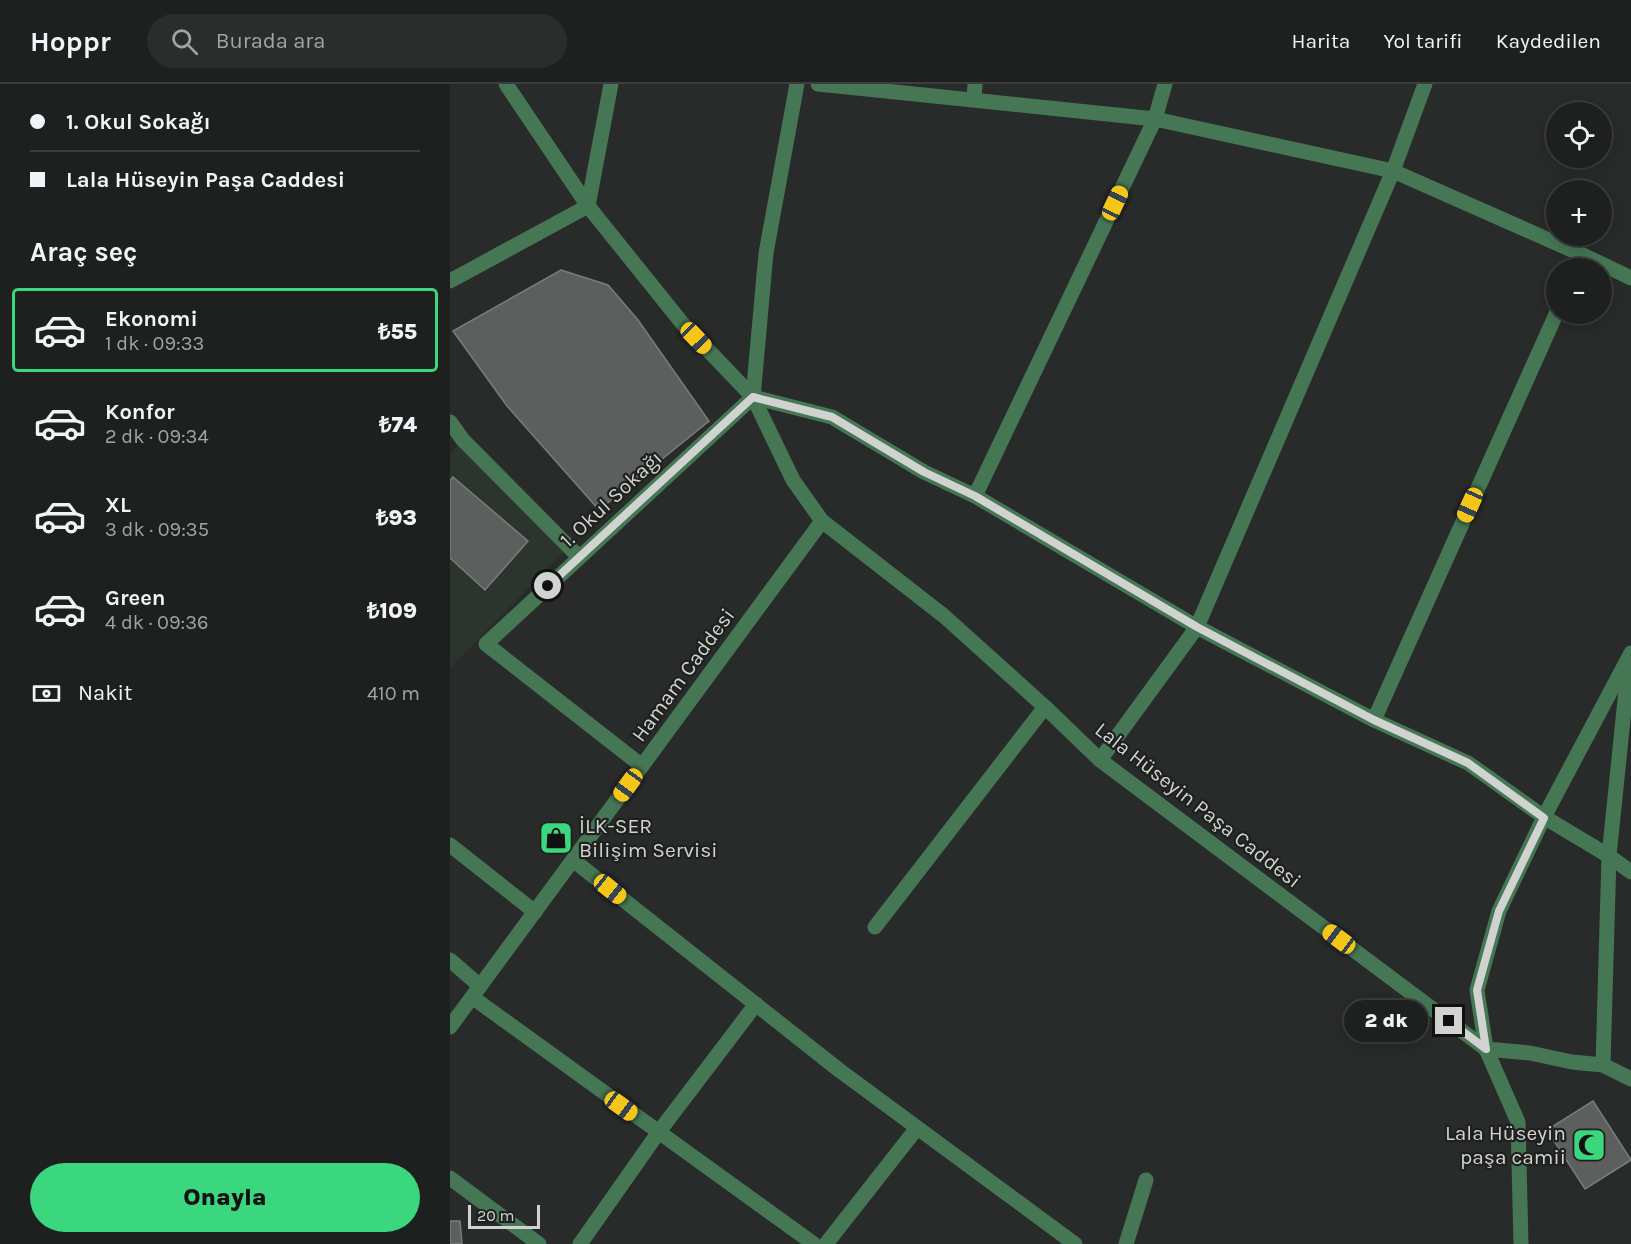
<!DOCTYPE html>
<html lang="tr">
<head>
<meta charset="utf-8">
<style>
  :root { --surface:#1e201f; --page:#2b2d2c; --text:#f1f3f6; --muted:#a1a3a4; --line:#3c3e3d; --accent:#3bd77e }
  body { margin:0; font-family:Karla,sans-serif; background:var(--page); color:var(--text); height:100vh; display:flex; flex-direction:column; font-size:22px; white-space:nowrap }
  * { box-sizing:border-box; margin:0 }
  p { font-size:20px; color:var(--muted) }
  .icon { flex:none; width:33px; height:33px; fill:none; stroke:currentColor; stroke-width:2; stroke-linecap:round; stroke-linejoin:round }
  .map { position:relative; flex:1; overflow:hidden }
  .sheet { display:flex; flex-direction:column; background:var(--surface); width:450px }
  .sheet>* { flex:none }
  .guide { display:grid; align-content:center; height:132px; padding:0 30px; background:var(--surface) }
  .controls { position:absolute; left:1096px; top:18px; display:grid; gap:12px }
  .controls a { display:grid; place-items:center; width:66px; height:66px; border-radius:50%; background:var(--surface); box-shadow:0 3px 15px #0003,0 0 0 2px var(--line); font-size:30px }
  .scale { position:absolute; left:18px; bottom:15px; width:72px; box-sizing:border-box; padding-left:6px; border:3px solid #d1d3d1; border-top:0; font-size:16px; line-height:21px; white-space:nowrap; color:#d1d3d1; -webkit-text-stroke:4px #1f211f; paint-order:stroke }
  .end { position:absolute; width:27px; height:27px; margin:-14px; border:8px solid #d1d3d1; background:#111; box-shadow:0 0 0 3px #111 }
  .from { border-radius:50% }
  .bubble { position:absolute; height:42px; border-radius:21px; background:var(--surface); box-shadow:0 3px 15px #0003,0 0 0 2px var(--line); font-size:20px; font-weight:800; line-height:42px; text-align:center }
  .car { position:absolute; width:18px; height:36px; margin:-18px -9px; border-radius:8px; box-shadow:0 0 4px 2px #0007; background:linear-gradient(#f5c518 24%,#345 0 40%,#f5c518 0 76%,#345 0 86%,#f5c518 0) }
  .guide b { display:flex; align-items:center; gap:21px; height:57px; font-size:22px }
  .guide b+b { border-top:2px solid var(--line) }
  .guide i { width:15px; height:15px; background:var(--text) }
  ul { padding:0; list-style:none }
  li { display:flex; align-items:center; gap:18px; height:84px; margin:0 12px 9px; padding:0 18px; border:3px solid transparent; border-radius:6px }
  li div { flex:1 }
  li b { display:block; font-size:22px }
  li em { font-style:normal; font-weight:800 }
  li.active { border-color:var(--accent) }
  li>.icon { width:54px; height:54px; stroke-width:1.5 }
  h2 { padding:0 30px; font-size:27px; line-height:72px }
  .pay { display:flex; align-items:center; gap:15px; height:66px; padding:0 30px; font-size:22px }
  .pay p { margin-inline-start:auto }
  .primary-button { display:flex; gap:12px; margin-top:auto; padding:12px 30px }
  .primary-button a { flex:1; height:69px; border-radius:36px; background:var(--accent); color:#111; font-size:24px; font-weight:800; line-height:69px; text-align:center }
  header { display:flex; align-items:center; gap:36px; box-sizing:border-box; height:84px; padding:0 30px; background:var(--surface); border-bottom:2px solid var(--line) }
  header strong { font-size:28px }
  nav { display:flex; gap:33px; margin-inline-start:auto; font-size:21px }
  .search { width:420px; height:54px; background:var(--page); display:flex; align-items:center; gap:15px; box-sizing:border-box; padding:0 21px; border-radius:33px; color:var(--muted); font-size:22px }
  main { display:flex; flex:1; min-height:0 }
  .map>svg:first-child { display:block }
  .built { fill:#2c342e }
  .building { fill:#5c5f5d; stroke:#797d7a; stroke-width:1.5 }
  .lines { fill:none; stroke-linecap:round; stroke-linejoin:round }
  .minor { stroke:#457755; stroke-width:15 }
  .route { stroke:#d1d3d1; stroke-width:8 }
  .labels { text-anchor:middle; stroke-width:4.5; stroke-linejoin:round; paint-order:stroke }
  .street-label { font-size:21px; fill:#d1d3d1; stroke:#1f211f }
  .poi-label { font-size:21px; fill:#d1d3d1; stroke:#1f211f; text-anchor:start }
</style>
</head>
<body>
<header>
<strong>Hoppr</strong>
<div class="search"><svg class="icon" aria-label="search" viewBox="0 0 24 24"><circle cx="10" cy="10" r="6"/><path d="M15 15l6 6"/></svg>Burada ara</div>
<nav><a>Harita</a><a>Yol tarifi</a><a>Kaydedilen</a></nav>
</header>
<main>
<section class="sheet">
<div class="guide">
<b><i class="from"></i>1. Okul Sokağı</b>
<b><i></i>Lala Hüseyin Paşa Caddesi</b>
</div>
<h2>Araç seç</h2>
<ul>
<li class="active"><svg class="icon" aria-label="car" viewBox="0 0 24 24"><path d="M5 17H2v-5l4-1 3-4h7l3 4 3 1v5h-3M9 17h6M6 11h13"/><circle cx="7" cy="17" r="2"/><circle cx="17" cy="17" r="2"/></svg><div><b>Ekonomi</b><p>1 dk · 09:33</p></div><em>₺55</em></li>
<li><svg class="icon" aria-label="car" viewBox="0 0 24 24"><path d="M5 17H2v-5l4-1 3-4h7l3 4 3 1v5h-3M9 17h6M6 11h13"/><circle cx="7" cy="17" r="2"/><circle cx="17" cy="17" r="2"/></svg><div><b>Konfor</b><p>2 dk · 09:34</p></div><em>₺74</em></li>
<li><svg class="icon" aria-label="car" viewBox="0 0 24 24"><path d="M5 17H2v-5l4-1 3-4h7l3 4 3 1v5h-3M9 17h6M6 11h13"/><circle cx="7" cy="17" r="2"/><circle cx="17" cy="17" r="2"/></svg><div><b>XL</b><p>3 dk · 09:35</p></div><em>₺93</em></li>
<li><svg class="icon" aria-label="car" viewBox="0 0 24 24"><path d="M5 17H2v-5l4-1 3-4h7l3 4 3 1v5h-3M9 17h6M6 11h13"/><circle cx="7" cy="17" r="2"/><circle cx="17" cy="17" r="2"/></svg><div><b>Green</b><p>4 dk · 09:36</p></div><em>₺109</em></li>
</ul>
<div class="pay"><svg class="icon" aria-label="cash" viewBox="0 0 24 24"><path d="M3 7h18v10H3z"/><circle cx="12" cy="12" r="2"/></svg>Nakit<p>410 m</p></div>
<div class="primary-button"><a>Onayla</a></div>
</section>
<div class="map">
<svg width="1181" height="1160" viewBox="0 0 1181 1160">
  <rect width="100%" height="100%" fill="#282b29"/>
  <polygon class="built" points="13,356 119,463 0,584 0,370"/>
  <g class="building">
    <polygon points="111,186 158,201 188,236 259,337 149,426 57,322 3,247"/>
    <polygon points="3,393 78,457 35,506 0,474 0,396"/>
    <polygon points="1143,1017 1181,1076 1135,1105 1097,1046"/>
    <polygon points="0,1137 10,1137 12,1160 0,1160"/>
  </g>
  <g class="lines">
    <g class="minor">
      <polyline points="56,0 138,122 232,239 303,313 382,333 474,388 525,412 747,543 924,636 1018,679 1094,733 1159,772 1181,788"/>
      <polyline points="368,0 705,35 943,87 1133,171 1181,194"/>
      <polyline points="524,15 525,0"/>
      <polyline points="1126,184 1133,171"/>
      <polyline points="0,197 138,122 161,0"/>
      <polyline points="303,313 343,396 372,437 494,532 595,623 650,676 1036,965 1068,1038 1071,1160"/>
      <polyline points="303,313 316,169 347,0"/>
      <polyline points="0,338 13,356 129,473"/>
      <polyline points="525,412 705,35 715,0"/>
      <polyline points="1181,569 1094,733 1049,827 1027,906 1036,965 1080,969 1122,978 1153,981 1181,995"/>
      <polyline points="924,636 1107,228"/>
      <polyline points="650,676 747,543 943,87 975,0"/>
      <polyline points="192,682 36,560 303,313"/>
      <polyline points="0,761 85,828"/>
      <polyline points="123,776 389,986 625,1160"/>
      <polyline points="425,843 595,623"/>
      <polyline points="0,876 30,902"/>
      <polyline points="22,913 364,1160"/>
      <polyline points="0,943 372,437"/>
      <polyline points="1153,981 1159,772 1179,577"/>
      <polyline points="0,1094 89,1160"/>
      <polyline points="130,1160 208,1049 306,920"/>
      <polyline points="376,1160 467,1044"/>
      <polyline points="676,1160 696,1096"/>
    </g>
  </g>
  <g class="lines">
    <polyline class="route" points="98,502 303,313 382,333 474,388 525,412 747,543 924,636 1018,679 1094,734 1049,827 1027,906 1036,965 999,937"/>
  </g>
  <defs>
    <g id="shop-square" transform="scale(1.725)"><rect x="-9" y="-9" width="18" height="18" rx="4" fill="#3bd77e" stroke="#1f211f"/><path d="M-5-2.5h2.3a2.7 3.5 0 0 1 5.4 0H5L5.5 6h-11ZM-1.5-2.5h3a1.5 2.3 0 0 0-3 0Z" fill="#111"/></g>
    <g id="mosque-square" transform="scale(1.725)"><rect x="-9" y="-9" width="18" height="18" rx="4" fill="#3bd77e" stroke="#1f211f"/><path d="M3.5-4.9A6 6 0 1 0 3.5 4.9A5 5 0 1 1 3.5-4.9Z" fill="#111"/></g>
  </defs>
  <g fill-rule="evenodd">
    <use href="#shop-square" x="106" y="754"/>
    <use href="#mosque-square" x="1139" y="1061"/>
  </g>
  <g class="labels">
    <g class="street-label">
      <text transform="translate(161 415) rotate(-43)" y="7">1. Okul Sokağı</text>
      <text transform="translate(233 591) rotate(-54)" y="7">Hamam Caddesi</text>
      <text transform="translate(748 721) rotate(38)" y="7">Lala Hüseyin Paşa Caddesi</text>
    </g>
    <g class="poi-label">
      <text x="129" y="749">İLK-SER<tspan x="129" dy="24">Bilişim Servisi</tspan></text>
      <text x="1116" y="1056" text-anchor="end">Lala Hüseyin<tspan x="1116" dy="24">paşa camii</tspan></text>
    </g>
  </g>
</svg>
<div class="controls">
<a><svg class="icon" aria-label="locate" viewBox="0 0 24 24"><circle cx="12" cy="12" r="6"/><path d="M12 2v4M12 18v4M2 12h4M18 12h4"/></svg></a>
<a>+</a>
<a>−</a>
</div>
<div class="scale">20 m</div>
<i class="end from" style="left:98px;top:502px"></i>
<i class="end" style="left:999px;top:937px"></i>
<div class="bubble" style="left:894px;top:916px;width:84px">2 dk</div>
<i class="car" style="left:665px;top:119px;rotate:25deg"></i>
<i class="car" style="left:246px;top:254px;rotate:136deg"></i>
<i class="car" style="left:1020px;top:421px;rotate:204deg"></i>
<i class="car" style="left:178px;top:701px;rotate:216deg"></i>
<i class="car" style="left:160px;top:805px;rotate:129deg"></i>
<i class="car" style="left:889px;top:855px;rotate:307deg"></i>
<i class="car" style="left:171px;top:1022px;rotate:126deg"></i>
</div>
</main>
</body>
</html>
